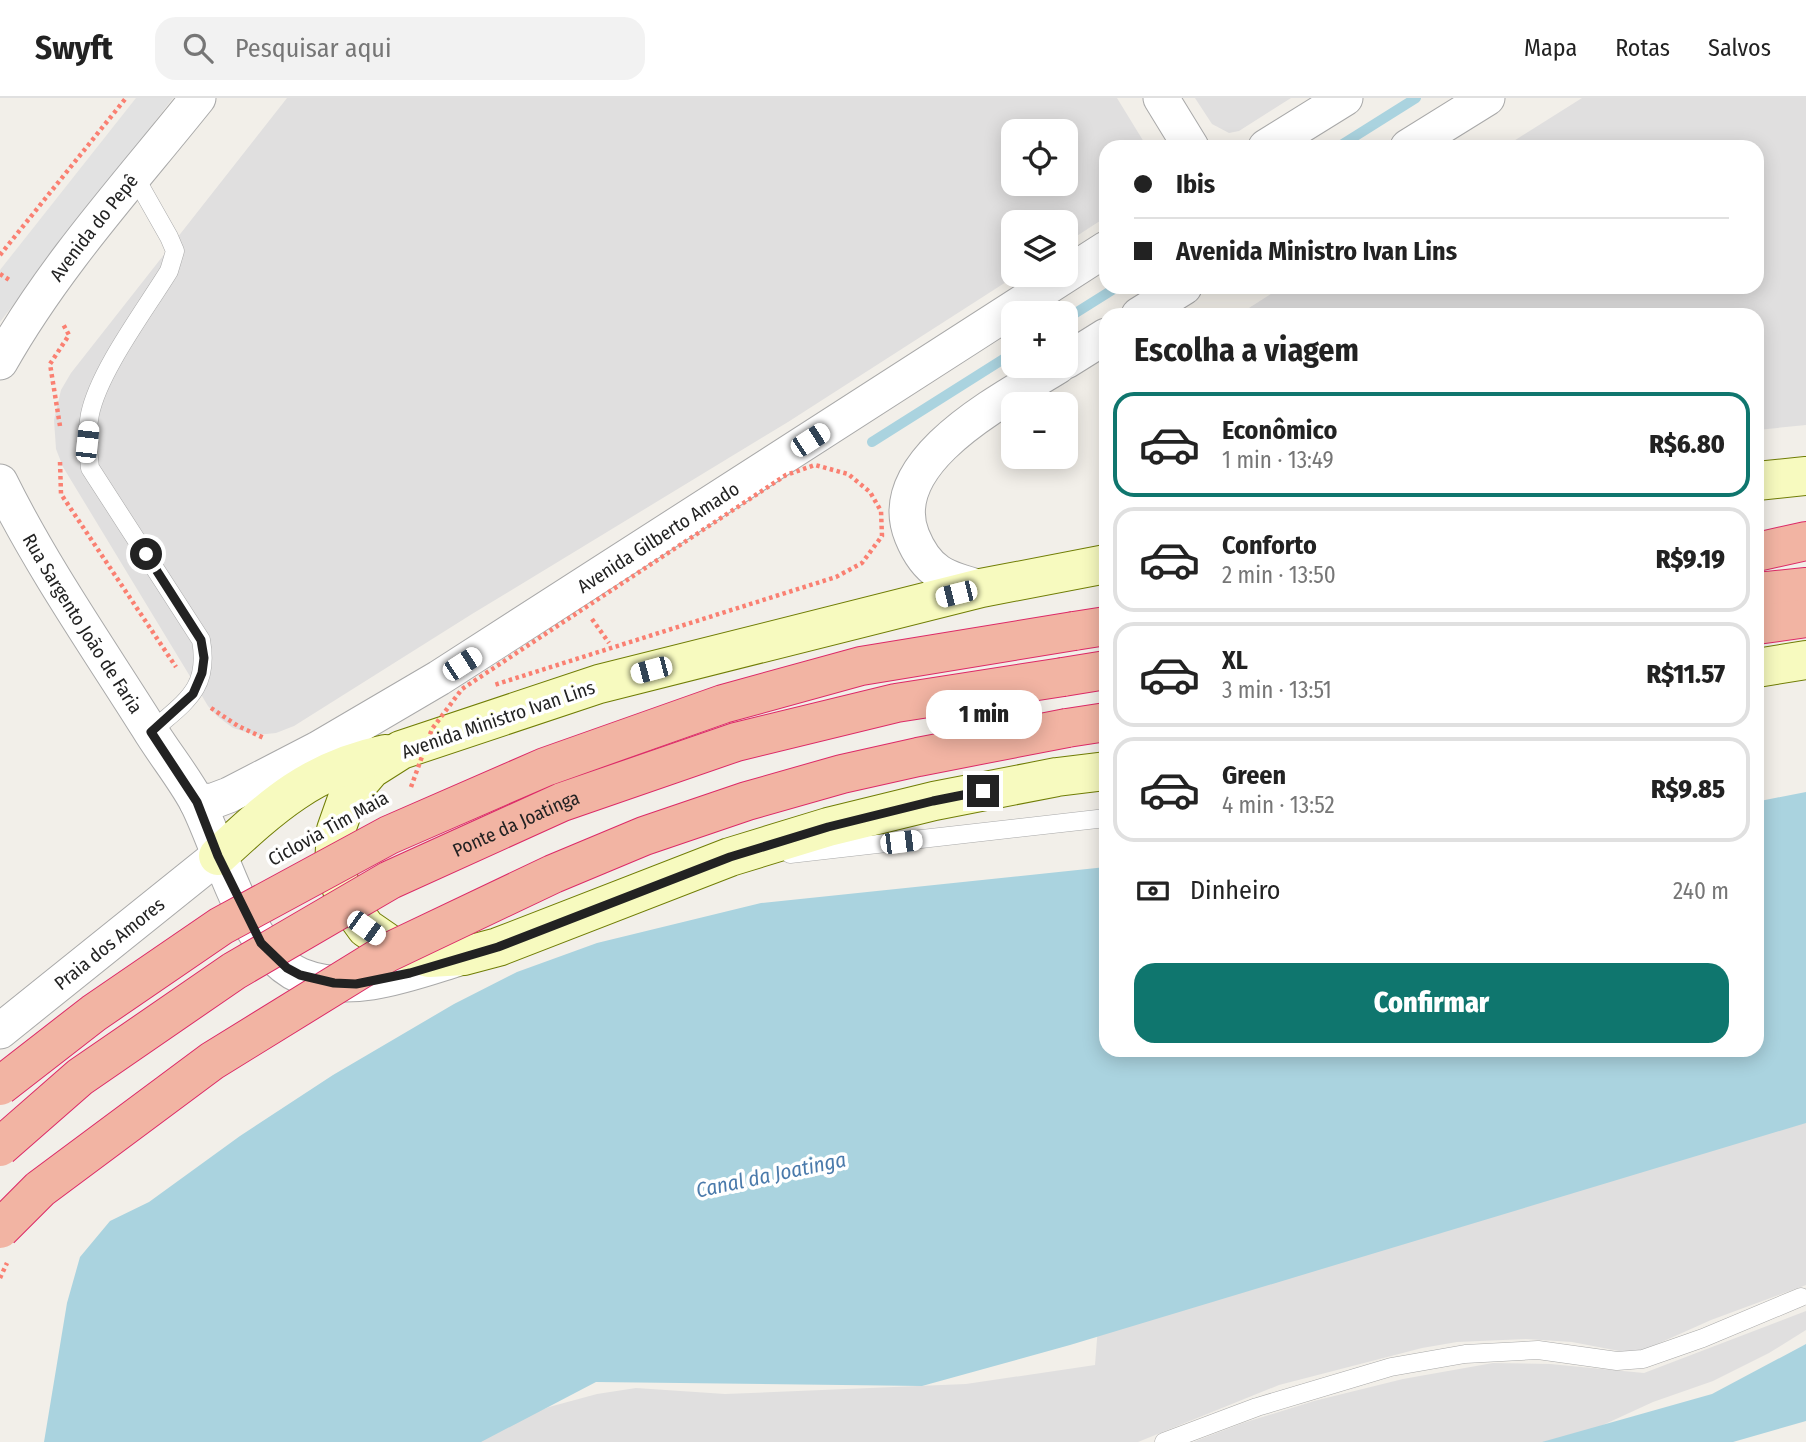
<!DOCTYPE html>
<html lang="pt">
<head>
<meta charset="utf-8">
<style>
  :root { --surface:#fff; --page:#f2f2f2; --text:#222; --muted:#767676; --line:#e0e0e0; --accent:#0f766e }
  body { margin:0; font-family:"Fira Sans Condensed",sans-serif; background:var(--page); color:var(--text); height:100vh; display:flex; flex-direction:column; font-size:26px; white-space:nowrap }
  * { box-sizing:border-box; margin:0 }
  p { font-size:23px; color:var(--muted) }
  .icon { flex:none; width:38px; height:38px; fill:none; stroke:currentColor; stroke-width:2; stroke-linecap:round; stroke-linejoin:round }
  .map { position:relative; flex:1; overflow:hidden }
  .panel { position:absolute; left:1099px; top:210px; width:665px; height:749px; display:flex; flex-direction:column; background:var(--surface); border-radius:21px; box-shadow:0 4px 18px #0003 }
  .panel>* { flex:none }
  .hud { position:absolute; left:1099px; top:42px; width:665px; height:154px; border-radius:21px; box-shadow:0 4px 18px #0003; display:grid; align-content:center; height:154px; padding:0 35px; background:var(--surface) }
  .buttons { position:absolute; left:1001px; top:21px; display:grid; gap:14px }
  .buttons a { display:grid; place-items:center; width:77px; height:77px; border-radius:14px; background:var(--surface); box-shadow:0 4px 18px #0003; font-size:35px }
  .end { position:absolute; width:32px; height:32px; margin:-16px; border:9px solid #222; background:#fff; box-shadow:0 0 0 4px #fff }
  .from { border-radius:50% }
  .bubble { position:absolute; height:49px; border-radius:21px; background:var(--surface); box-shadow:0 4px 18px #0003; font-size:23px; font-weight:800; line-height:49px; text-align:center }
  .car { position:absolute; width:21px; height:42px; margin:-21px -10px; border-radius:9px; box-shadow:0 0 5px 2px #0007; background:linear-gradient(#fff 24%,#345 0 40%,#fff 0 76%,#345 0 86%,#fff 0) }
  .hud b { display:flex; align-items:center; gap:24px; height:66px; font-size:26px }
  .hud b+b { border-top:2px solid var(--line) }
  .hud i { width:18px; height:18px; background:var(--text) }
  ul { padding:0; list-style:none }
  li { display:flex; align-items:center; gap:21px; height:105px; margin:0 14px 10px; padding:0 21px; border:4px solid var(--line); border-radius:21px }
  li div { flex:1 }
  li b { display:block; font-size:26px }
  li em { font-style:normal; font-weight:800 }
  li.current { border-color:var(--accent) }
  li>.icon { width:63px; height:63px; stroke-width:1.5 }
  h2 { padding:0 35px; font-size:32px; line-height:84px }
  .pay { display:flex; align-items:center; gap:18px; height:77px; padding:0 35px; font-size:26px }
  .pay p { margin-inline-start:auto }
  .action { display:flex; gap:14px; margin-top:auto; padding:14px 35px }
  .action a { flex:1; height:80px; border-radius:21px; background:var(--accent); color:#fff; font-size:28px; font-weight:800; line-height:80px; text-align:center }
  header { display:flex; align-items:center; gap:42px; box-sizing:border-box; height:98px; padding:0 35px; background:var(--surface); border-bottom:2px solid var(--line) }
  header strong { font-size:33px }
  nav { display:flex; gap:38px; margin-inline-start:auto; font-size:24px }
  .search { width:490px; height:63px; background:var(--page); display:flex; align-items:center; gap:18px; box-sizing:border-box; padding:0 24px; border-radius:21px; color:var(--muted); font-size:26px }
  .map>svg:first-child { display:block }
  .residential { fill:#e0dfdf; fill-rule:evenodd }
  .parking { fill:#e2e2e2 }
  .water { fill:#aad3df }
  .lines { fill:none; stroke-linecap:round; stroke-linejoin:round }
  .stream { stroke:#aad3df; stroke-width:10 }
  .service-casing { stroke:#a9a9a9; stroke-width:19 }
  .minor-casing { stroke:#a9a9a9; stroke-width:37 }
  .secondary-casing { stroke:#707d05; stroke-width:40 }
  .trunk-casing { stroke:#dc2a67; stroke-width:40 }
  .path { stroke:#fa8072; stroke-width:4.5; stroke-dasharray:3.5 3.5; stroke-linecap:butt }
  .service { stroke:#fff; stroke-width:18 }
  .minor { stroke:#fff; stroke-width:35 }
  .secondary { stroke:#f7fabf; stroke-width:38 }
  .trunk { stroke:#f2b4a3; stroke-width:38 }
  .trunk-bridge-casing { stroke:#dc2a67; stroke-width:40; stroke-linecap:butt }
  .path-bridge { stroke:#fa8072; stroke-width:4.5; stroke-dasharray:3.5 3.5; stroke-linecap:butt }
  .trunk-bridge { stroke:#f2b4a3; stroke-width:38 }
  .route { stroke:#222; stroke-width:9 }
  .labels { text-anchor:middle; stroke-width:7; stroke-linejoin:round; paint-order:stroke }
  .street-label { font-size:19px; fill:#222; stroke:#fff }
  .water-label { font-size:21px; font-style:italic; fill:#4a7aab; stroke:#fff }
</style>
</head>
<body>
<header>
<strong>Swyft</strong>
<div class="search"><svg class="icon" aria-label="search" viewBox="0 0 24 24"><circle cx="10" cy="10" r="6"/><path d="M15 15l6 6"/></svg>Pesquisar aqui</div>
<nav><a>Mapa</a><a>Rotas</a><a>Salvos</a></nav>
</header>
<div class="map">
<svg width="1806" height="1344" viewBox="0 0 1806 1344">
  <rect width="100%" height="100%" fill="#f2efe9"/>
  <g class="residential">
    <path d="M 287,0 L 1117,0 L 1147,49 L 1106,49 L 1106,119 L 1066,145 L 1066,124 L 1013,124 L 1013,177 L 1017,177 L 788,324 L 472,516 L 294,628 L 276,635 L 256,637 L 233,630 L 217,618 L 208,608 L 63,369 L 56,351 L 54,322 L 61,292 L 71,275 ZM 1013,33 L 1066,33 L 1066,86 L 1013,86 Z"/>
    <polygon points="1195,0 1291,0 1239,33 1229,35 1212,26"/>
    <polygon points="1582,0 1806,0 1806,327 1757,332 1757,217 1238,217 1282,189 1757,189 1757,49 1504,49"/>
    <polygon points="1806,1024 1806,1187 1711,1222 1635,1256 1572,1244 1526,1241 1457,1244 1422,1250 1279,1287 1138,1344 462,1344 549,1309 597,1296 636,1290 725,1296 966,1286 1095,1267 1098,1228"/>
    <polygon points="1806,1213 1806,1232 1769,1255 1713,1283 1653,1304 1566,1344 1193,1344 1243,1325 1314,1303 1403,1281 1493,1265 1550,1266 1644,1275"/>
  </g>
  <polygon class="parking" points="136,0 173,0 0,224 0,172"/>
  <g class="water">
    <polygon points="1757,688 1760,703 1806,694 1806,1025 1070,1247 922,1288 596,1284 481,1344 44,1344 67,1205 80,1159 110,1123 149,1104 240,1038 333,977 454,906 517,874 597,845 761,805 1106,769 1106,952 1757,952"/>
    <polygon points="1806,1246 1806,1323 1733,1344 1542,1344 1712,1296"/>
  </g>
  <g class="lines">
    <g class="stream">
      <polyline points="1338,49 1416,0"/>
      <polyline points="1066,221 1117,189"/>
      <polyline points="872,344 1013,255"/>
    </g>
    <g class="service-casing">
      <g id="service">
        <path d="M 135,79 L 169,139 L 175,153 L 169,173 C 145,212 99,273 90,316 C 86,334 88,352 90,370 L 201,542 C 210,592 184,604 151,634"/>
        <polyline points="790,756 1106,720"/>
        <polyline points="1164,1344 1257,1309 1391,1269 1465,1256 1538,1252 1617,1263 1643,1261 1703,1240 1801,1199"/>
      </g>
    </g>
    <g class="minor-casing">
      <g id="minor">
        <polyline points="1161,0 1191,49"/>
        <polyline points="1266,49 1345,0"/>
        <polyline points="1408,49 1487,0"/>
        <polyline points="1139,217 1184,189"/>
        <polyline points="1066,263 1106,238"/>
        <path id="s1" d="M 0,264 C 54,168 130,85 198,0"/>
        <path id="s2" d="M 0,384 C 42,469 97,548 148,629 C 163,654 183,678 197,704 C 223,755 245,854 301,878 C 351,898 408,876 456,861"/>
        <path d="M 981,490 C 945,480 927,475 912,438 C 881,362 1007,300 1058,268"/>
        <path id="s3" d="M 197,704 L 213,703 L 229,697 L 318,651 L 439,580 L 1106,151"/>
        <path id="s4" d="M 0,933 L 218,758"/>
      </g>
    </g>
    <g class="secondary-casing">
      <g id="secondary">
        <polyline points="1757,383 1806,378"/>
        <polyline points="1106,466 981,490 599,586 401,652 371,671 348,698 336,732 334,767 345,801 366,830 395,850 429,860 464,858 498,849 730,759 828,729 934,703 1057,679 1106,673"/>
        <polyline points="1757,570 1806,562"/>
        <path d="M 218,758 C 272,708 312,671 385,656"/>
      </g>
    </g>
    <g class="trunk-casing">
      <g id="trunk">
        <polyline points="1757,454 1806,443"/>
        <polyline points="1757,494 1806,489"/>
        <polyline points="1757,527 1806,520"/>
        <polyline points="1074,533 1106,528"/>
        <polyline points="1063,579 1106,572"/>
        <polyline points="1067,630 1106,624"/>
      </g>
    </g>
    <g class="path">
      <polyline points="0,157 126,0"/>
      <polyline points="0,176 11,183"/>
      <polyline points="60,328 50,266 69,237 63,226"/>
      <polyline points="60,364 61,396 176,569"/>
      <polyline points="592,521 609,545"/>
      <polyline points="211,610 238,628 264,640"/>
      <polyline points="0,1180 7,1165"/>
    </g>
    <use href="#service" class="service"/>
    <use href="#minor" class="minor"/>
    <use href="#secondary" class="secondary"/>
    <use href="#trunk" class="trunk"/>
    <g class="trunk-bridge-casing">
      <g id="trunk-bridge">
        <polyline points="0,988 94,915 221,828 389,737 545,669 723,606 861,568 1074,533"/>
        <path id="s5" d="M 0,1049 L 80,979 L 234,873 L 390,782 L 562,704 L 736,644 L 896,605 L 1063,579"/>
        <polyline points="0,1131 40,1091 212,963 387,855 553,776 644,738 747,703 842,676 918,659 1067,630"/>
      </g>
    </g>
    <polyline class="path-bridge" points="411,689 432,631 462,591 786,377 815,367 848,376 870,394 881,413 882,438 862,465 836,479 494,587"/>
    <use href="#trunk-bridge" class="trunk-bridge"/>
  </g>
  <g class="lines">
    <polyline class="route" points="146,456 201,542 204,560 202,575 193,596 151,634 197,704 218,758 261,845 287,870 300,877 334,885 356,886 410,875 498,849 730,759 828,729 933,703 983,693"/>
  </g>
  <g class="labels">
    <g class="street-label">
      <text dy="7" stroke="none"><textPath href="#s1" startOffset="164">Avenida do Pepê</textPath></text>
      <text dy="7" stroke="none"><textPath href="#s3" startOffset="534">Avenida Gilberto Amado</textPath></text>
      <text dy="7" stroke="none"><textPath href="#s2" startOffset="164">Rua Sargento João de Faria</textPath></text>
      <text transform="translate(498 621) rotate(-19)" y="7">Avenida Ministro Ivan Lins</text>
      <text dy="7" stroke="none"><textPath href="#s5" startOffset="612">Ponte da Joatinga</textPath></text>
      <text transform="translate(328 730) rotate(-29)" y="7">Ciclovia Tim Maia</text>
      <text dy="7" stroke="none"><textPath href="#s4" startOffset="140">Praia dos Amores</textPath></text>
    </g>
    <g class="water-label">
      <text transform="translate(771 1077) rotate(-12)" y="7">Canal da Joatinga</text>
    </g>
  </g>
</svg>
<div class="buttons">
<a><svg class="icon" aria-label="locate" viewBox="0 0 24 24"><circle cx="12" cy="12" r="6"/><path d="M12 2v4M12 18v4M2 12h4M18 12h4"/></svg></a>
<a><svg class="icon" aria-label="layers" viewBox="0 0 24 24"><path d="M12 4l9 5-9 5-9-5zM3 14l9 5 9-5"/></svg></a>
<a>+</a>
<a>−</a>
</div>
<i class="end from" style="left:146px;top:456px"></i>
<i class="end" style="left:983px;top:693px"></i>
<div class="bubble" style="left:926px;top:592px;width:116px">1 min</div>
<i class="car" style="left:810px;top:342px;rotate:57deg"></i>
<i class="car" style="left:87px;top:344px;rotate:6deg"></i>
<i class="car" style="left:956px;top:496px;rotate:256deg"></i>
<i class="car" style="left:462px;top:566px;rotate:57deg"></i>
<i class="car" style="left:651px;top:572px;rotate:255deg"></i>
<i class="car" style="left:901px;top:744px;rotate:83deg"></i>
<i class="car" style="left:366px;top:830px;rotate:126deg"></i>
<div class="hud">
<b><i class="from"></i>Ibis</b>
<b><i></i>Avenida Ministro Ivan Lins</b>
</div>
<section class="panel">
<h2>Escolha a viagem</h2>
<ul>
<li class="current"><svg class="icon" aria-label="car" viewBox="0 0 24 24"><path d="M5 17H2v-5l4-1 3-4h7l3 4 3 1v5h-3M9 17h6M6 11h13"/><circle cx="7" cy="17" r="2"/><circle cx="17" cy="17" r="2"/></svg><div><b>Econômico</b><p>1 min · 13:49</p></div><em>R$6.80</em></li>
<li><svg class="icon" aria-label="car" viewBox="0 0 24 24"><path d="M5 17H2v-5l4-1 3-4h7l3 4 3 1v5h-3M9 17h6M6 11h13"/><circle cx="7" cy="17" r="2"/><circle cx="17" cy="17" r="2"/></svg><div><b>Conforto</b><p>2 min · 13:50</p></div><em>R$9.19</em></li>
<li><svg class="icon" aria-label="car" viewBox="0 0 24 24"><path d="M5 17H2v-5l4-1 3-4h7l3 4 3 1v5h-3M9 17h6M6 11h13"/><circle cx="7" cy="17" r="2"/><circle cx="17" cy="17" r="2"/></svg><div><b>XL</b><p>3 min · 13:51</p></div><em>R$11.57</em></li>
<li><svg class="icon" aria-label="car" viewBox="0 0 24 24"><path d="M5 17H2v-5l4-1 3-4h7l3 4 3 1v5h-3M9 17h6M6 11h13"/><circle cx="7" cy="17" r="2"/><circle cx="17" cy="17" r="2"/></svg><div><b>Green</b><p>4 min · 13:52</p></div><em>R$9.85</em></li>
</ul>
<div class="pay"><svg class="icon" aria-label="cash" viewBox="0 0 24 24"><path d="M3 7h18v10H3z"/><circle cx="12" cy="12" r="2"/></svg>Dinheiro<p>240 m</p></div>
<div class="action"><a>Confirmar</a></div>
</section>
</div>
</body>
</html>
